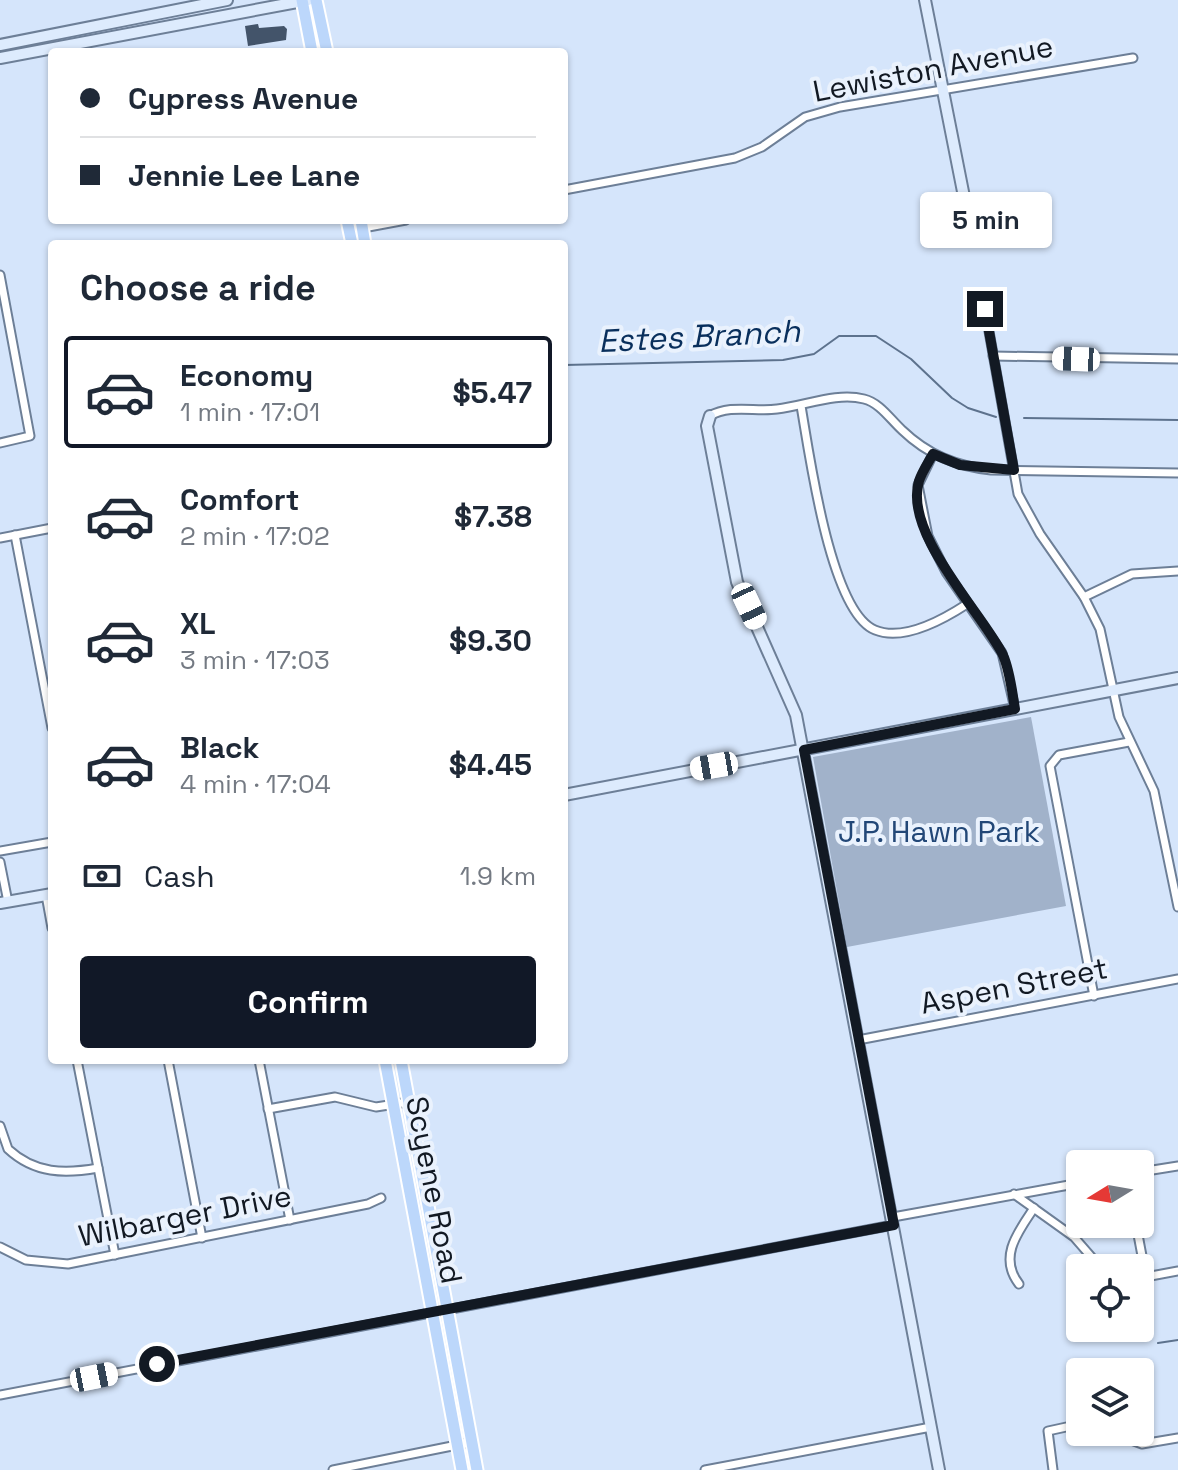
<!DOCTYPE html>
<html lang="en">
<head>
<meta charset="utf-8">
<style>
  :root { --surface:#fff; --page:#f2f2f3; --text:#1f2937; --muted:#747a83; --line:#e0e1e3; --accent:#111827 }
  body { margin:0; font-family:"Space Grotesk",sans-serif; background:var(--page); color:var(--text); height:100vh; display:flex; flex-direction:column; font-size:30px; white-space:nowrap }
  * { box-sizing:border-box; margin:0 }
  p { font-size:26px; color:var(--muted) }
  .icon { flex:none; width:44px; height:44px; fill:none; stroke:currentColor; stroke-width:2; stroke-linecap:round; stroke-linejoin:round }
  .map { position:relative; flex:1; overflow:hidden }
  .details { position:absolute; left:48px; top:240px; width:520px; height:824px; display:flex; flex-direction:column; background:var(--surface); border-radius:8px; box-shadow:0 2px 6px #0004 }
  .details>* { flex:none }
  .banner { position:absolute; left:48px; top:48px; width:520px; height:176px; border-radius:8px; box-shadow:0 2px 6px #0004; display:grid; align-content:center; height:176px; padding:0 32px; background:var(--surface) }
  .needle { width:52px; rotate:259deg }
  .fabs { position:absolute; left:1066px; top:1150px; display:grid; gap:16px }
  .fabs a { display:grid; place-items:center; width:88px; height:88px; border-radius:8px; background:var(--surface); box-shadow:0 2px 6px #0004; font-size:40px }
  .end { position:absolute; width:36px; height:36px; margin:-18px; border:10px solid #121923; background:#fff; box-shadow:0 0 0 4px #fff }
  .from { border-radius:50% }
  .bubble { position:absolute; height:56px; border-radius:8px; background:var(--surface); box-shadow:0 2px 6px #0004; font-size:26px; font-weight:600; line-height:56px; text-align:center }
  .car { position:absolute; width:24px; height:48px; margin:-24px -12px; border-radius:10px; box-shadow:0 0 6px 2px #0007; background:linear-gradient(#fff 24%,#345 0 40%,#fff 0 76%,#345 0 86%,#fff 0) }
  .banner b { display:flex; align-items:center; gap:28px; height:76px; font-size:30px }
  .banner b+b { border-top:2px solid var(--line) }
  .banner i { width:20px; height:20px; background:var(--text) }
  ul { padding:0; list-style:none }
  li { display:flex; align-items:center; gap:24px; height:112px; margin:0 16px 12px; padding:0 16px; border:4px solid transparent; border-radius:8px }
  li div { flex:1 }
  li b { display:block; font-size:30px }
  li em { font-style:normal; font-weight:600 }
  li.selected { border-color:var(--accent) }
  li>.icon { width:72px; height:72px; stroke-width:1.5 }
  h2 { padding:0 32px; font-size:36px; line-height:96px }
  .pay { display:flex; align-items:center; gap:20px; height:88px; padding:0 32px; font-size:30px }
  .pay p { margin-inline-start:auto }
  .button { display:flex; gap:16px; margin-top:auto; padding:16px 32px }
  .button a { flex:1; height:92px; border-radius:8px; background:var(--accent); color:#fff; font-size:32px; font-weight:600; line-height:92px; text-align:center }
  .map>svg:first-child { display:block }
  .green { fill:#a1b2ca }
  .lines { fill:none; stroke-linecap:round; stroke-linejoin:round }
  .stream { stroke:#5d728d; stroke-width:2 }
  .building { fill:#43546a }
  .street-casing { stroke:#6d7f97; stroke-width:11 }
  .secondary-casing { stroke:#6d7f97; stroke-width:14 }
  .primary-casing { stroke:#fff; stroke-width:15 }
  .street { stroke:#fff; stroke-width:7 }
  .secondary { stroke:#ddebfd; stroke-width:10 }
  .primary { stroke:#bcd7fb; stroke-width:11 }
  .route { stroke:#121923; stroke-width:10 }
  .labels { text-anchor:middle; stroke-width:8; stroke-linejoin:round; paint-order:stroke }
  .street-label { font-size:30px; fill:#121923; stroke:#eaf2fd }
  .park-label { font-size:30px; fill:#224777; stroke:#eaf2fd }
  .water-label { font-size:32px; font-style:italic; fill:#092f5c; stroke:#eaf2fd }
</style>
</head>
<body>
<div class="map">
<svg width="1178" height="1470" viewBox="0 0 1178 1470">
  <rect width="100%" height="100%" fill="#d5e5fb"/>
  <polygon class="green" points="1031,717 1066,906 847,947 813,757"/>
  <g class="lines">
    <g class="stream">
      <polyline points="564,365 783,360 814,354 839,336 876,336 911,359 952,398 968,408 996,417"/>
      <polyline points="1024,418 1178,420"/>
      <polyline points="1158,1343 1178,1340"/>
    </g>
  </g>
  <polygon class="building" points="258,24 259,28 284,26 287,29 286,40 248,46 245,26"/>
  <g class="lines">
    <g class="street-casing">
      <g id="street">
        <polyline points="564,190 735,158 762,147 805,117 840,107 1133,58"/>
        <polyline points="363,228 406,220"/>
        <polyline points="0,275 30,436 0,443"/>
        <polyline points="985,309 1018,494 1040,534 1084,597 1100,629 1119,717 1154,791 1178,907"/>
        <polyline points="993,356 1178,359"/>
        <path d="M 801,406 C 809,451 830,612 875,630 C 904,642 944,619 967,604"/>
        <path d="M 710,416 C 730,404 755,412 777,409 C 805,406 836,392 864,399 C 880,403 890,419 902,430 C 928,455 956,466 991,470 L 1178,473"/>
        <polyline points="933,454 918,485 928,536 946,572 1002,653 1015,709"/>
        <polyline points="15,535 52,728"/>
        <polyline points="0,538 52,528"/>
        <polyline points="1084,597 1132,574 1178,571"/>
        <polyline points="0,851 52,842"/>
        <polyline points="0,862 8,902"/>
        <polyline points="46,895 52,928"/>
        <polyline points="1094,996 1050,766 1059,755 1129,742"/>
        <polyline points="858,1040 1178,979"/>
        <polyline points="77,1060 115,1255"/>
        <polyline points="168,1060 202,1238"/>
        <polyline points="259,1060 290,1220"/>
        <polyline points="268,1109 335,1097 376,1107 408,1102"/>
        <path d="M 0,1126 L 8,1149 C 35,1174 65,1174 98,1168"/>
        <polyline points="1140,1172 1178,1166"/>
        <polyline points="1014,1194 1074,1237 1101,1268"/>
        <polyline points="893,1217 1080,1183"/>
        <polyline points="1136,1224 1146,1277"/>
        <polyline points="0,1247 26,1260 68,1264 368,1204 381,1198"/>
        <polyline points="1140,1278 1178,1271"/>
        <path d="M 1019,1284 C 998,1257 1018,1232 1034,1208"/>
        <polyline points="0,1395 893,1225"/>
        <polyline points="1110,1432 1142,1444 1178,1438"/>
        <polyline points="333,1470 472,1442"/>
        <polyline points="705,1470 931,1427"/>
        <polyline points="1053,1470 1048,1431 1080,1424"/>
      </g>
    </g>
    <g class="secondary-casing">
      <g id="secondary">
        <polyline points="925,0 969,222"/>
        <polyline points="0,45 227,0"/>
        <polyline points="0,58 308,0"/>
        <polyline points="710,416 707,426 737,582 796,715 939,1470"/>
        <polyline points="564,795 1178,678"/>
        <polyline points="0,903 52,894"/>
      </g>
    </g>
    <g class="primary-casing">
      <g id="primary">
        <polyline points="302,0 312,52"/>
        <polyline points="316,0 327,52"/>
        <polyline points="347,220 352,244"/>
        <polyline points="361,220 365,244"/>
        <polyline points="385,1060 462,1470"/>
        <polyline points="401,1060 477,1470"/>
      </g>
    </g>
    <use href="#street" class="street"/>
    <use href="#secondary" class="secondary"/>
    <use href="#primary" class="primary"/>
  </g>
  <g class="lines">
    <path class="route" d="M 157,1364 L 894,1225 L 804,750 L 1015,709 C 1012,691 1010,671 1003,655 C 982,613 903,533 919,481 C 922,472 928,463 933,454 L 960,465 L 1014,470 L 985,309"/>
  </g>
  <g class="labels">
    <g class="street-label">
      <text transform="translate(933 69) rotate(-11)" y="10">Lewiston Avenue</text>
      <text transform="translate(1014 986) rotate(-11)" y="10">Aspen Street</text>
      <text transform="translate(434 1190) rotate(79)" y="10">Scyene Road</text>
      <text transform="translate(185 1216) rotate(-11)" y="10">Wilbarger Drive</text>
    </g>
    <g class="park-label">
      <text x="939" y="842">J.P. Hawn Park</text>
    </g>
    <g class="water-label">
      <text transform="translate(699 336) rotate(-3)" y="11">Estes Branch</text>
    </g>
  </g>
</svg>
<div class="fabs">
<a><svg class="needle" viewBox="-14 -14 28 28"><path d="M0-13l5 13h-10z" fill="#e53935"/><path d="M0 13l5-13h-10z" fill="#747a83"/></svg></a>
<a><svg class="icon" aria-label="locate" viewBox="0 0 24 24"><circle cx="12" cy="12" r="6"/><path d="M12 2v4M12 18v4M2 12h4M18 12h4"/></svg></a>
<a><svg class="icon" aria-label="layers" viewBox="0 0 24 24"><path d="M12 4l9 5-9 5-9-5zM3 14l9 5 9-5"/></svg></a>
</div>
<i class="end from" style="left:157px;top:1364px"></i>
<i class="end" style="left:985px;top:309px"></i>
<div class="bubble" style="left:920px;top:192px;width:132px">5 min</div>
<i class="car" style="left:1076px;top:359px;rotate:272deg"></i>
<i class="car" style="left:749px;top:606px;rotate:155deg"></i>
<i class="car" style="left:714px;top:766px;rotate:260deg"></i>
<i class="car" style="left:94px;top:1377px;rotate:79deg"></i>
<div class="banner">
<b><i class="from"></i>Cypress Avenue</b>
<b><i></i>Jennie Lee Lane</b>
</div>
<section class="details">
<h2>Choose a ride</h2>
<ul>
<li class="selected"><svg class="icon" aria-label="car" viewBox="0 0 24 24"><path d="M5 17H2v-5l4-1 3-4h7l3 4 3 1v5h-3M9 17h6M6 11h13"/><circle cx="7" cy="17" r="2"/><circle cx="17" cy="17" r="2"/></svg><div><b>Economy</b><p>1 min · 17:01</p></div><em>$5.47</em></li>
<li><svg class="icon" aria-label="car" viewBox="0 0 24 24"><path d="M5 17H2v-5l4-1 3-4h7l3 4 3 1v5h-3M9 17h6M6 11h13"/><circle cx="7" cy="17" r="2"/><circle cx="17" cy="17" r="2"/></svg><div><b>Comfort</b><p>2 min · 17:02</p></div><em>$7.38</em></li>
<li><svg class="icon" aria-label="car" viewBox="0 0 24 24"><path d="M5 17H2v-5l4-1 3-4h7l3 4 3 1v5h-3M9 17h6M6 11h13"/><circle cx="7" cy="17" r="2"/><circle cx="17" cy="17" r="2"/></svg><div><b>XL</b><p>3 min · 17:03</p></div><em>$9.30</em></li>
<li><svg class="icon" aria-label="car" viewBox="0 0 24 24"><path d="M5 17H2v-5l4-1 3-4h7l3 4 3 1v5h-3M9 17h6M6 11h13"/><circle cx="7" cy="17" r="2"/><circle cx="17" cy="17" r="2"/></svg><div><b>Black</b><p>4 min · 17:04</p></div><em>$4.45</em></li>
</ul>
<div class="pay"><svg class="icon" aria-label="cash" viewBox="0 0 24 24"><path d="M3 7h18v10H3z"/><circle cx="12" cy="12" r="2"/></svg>Cash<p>1.9 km</p></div>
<div class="button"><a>Confirm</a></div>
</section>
</div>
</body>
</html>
